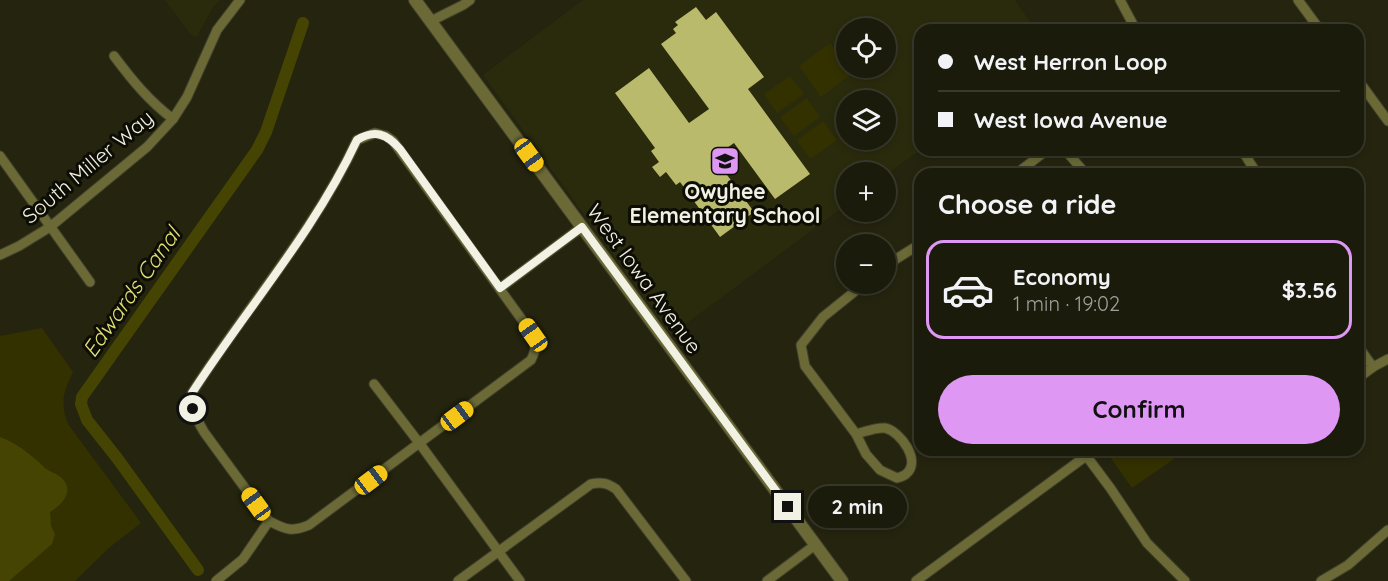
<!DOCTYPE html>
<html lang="en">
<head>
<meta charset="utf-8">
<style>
  :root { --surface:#1b1b0b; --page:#242414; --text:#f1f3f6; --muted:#a0a19d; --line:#39392c; --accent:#de98f3 }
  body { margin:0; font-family:Quicksand,sans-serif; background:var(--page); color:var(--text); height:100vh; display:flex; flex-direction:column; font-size:22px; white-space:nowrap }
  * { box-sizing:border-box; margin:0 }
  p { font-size:20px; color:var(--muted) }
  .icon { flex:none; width:33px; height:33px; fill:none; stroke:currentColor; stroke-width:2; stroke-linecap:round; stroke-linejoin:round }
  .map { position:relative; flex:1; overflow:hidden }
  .details { position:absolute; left:914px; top:168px; width:450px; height:288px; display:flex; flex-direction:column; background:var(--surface); border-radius:18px; box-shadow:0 3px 9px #0003,0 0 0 2px var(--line) }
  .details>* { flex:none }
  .hud { position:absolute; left:914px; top:24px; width:450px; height:132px; border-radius:18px; box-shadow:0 3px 9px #0003,0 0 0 2px var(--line); display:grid; align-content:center; height:132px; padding:0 24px; background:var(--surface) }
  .buttons { position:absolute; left:836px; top:18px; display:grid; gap:12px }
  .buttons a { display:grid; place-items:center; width:60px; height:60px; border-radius:50%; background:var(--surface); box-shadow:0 3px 9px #0003,0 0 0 2px var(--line); font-size:30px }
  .end { position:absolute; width:27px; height:27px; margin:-14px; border:8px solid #f1f1e4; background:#111; box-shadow:0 0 0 3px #111 }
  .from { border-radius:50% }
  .bubble { position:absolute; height:42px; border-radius:21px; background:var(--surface); box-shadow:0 3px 9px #0003,0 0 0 2px var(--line); font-size:20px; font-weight:700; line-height:42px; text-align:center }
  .car { position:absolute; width:18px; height:36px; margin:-18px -9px; border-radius:8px; box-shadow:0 0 4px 2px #0007; background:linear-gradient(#f5c518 24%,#345 0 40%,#f5c518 0 76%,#345 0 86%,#f5c518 0) }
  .hud b { display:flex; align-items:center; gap:21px; height:57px; font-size:22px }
  .hud b+b { border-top:2px solid var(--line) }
  .hud i { width:15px; height:15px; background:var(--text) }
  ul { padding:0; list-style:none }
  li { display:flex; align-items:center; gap:18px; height:99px; margin:0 12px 9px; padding:0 12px; border:3px solid var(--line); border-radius:18px }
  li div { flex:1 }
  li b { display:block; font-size:22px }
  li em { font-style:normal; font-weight:700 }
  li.selected { border-color:var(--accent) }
  li>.icon { width:54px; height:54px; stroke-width:1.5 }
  h2 { padding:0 24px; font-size:27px; line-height:72px }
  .button { display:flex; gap:12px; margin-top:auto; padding:12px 24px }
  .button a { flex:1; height:69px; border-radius:36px; background:var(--accent); color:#111; font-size:24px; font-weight:700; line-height:69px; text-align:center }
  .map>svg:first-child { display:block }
  .built { fill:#2a2a0d; fill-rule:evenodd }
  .green { fill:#333100 }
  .water { fill:#464402 }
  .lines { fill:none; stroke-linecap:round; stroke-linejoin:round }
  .canal { stroke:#464402; stroke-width:12 }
  .building { fill:#baba6c }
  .minor-casing { stroke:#41412d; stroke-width:11 }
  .tertiary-casing { stroke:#41412d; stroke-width:14 }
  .minor { stroke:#6b6a37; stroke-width:9 }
  .tertiary { stroke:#6b6a37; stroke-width:12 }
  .route { stroke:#f1f1e4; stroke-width:8 }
  .labels { text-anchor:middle; stroke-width:6; stroke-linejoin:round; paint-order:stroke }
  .street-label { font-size:21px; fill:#f1f1e4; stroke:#0d0d05 }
  .poi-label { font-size:21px; font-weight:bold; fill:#f1f1e4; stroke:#0d0d05 }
  .water-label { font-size:22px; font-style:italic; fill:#e1e075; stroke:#0d0d05 }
</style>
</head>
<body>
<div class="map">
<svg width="1388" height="581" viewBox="0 0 1388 581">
  <rect width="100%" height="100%" fill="#24240f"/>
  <g class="built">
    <polygon points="165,0 220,0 213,7 197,37 191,35"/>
    <path d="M 583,0 L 1015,0 L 1036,30 L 920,30 L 920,150 L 885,176 L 885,172 L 846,172 L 846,205 L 671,335 L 483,75 ZM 846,28 L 885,28 L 885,68 L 846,68 ZM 846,100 L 885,100 L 885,140 L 846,140 Z"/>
  </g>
  <g class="green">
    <polygon points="830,43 846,64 846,68 849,68 853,73 821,97 799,66"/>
    <polygon points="790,76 804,94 777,113 764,94"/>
    <polygon points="807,98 820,117 794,136 780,117"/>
    <polygon points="823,121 837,140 810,159 797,140"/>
    <path d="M 42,328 L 73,372 C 63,393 60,402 68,424 L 141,523 L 110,547 L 75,581 L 0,581 L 0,336 Z"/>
    <polygon points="1105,450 1168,450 1174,459 1132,488"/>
  </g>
  <path class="water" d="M 0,437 C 17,443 30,454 43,466 C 47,471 54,472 59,476 C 76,488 64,504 50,512 L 51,526 L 55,534 L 52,544 L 9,581 L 0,581 Z"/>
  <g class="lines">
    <polyline class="canal" points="198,570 117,458 87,420 81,404 82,397 257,150 266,132 303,23"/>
  </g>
  <polygon class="building" points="696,7 706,20 716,12 764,77 748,89 810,174 775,199 734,143 714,157 754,212 720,237 680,182 676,185 666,172 660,177 652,167 659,162 651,151 655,148 615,93 649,68 689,123 709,109 661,44 676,33 673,29 678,25 675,22"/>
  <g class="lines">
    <g class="minor-casing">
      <g id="minor">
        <polyline points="1120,0 1136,30"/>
        <polyline points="1298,0 1320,30"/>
        <polyline points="431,21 463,5 470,0"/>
        <path d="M 114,56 C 132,80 149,101 173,119"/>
        <polyline points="1358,80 1388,121"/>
        <path d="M 375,133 L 386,136 L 393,141 L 533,335 C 536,345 536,350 531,360 L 309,525 C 292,532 286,530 269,521 L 204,432 C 196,419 193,409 192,393 C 246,308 314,232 357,140 Z"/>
        <polyline points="1065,150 1086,174"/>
        <polyline points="1242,150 1257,174"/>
        <polyline points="0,156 90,282"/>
        <polyline points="1016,174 1047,150"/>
        <polyline points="0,255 19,246 50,227 147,147 173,119 187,97 217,30 240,0"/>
        <polyline points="885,266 920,244"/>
        <polyline points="500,288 582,227"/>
        <polyline points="1358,346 1373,367 1388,359"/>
        <polyline points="1358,378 1373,367"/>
        <polyline points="374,384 420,444 520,581"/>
        <path d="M 856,434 C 865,432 875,427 885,428 C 900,431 922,461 906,474 C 904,476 900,477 897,478 L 880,470 L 866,454 L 856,434 L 805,366 L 801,345 L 823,317 L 864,284"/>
        <polyline points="1082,450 1111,489 1147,543 1185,581"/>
        <polyline points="216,581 243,559 269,521"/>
        <path d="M 458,581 L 591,484 C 602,482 607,483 616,489 L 686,581"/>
        <polyline points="767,581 815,545"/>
        <polyline points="916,581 1086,456"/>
        <polyline points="1321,581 1348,565 1388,530"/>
      </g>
    </g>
    <g class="tertiary-casing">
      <polyline id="tertiary" points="415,0 842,581"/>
    </g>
    <use href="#minor" class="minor"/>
    <use href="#tertiary" class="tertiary"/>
  </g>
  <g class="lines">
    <path class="route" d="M 193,409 L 192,393 C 247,308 314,232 357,140 C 375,129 387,134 400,149 L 500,288 L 582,227 L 788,507"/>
  </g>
  <defs>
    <g id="school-square" transform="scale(1.5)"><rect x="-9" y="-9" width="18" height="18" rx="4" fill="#de98f3" stroke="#0d0d05"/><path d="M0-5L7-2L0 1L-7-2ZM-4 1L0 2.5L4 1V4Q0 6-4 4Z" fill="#111"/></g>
  </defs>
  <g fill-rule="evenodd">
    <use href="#school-square" x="725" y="161"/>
  </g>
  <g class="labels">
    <g class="street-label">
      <text transform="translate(88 167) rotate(-40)" y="7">South Miller Way</text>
      <text transform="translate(644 279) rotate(54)" y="7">West Iowa Avenue</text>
    </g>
    <g class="poi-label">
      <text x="725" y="199">Owyhee<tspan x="725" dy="24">Elementary School</tspan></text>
    </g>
    <g class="water-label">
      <text transform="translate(131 292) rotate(-55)" y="8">Edwards Canal</text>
    </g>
  </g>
</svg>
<div class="buttons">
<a><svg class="icon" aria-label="locate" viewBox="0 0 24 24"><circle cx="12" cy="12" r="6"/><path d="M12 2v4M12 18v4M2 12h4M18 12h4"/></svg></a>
<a><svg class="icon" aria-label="layers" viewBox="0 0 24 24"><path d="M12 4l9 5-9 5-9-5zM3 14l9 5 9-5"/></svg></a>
<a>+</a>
<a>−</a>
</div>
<i class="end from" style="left:193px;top:409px"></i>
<i class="end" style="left:788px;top:507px"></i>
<div class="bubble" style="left:808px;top:486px;width:99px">2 min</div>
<i class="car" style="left:529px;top:155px;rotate:144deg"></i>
<i class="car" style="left:533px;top:335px;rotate:325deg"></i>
<i class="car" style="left:457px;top:416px;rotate:53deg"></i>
<i class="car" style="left:371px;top:480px;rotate:53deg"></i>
<i class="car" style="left:256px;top:504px;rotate:324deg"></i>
<div class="hud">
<b><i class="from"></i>West Herron Loop</b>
<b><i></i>West Iowa Avenue</b>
</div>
<section class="details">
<h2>Choose a ride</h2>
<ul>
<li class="selected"><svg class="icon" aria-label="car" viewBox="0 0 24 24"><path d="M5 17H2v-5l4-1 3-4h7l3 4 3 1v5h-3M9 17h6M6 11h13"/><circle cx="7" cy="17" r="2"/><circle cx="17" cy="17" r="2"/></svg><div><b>Economy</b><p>1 min · 19:02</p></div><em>$3.56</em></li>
</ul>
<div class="button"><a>Confirm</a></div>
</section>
</div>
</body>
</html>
